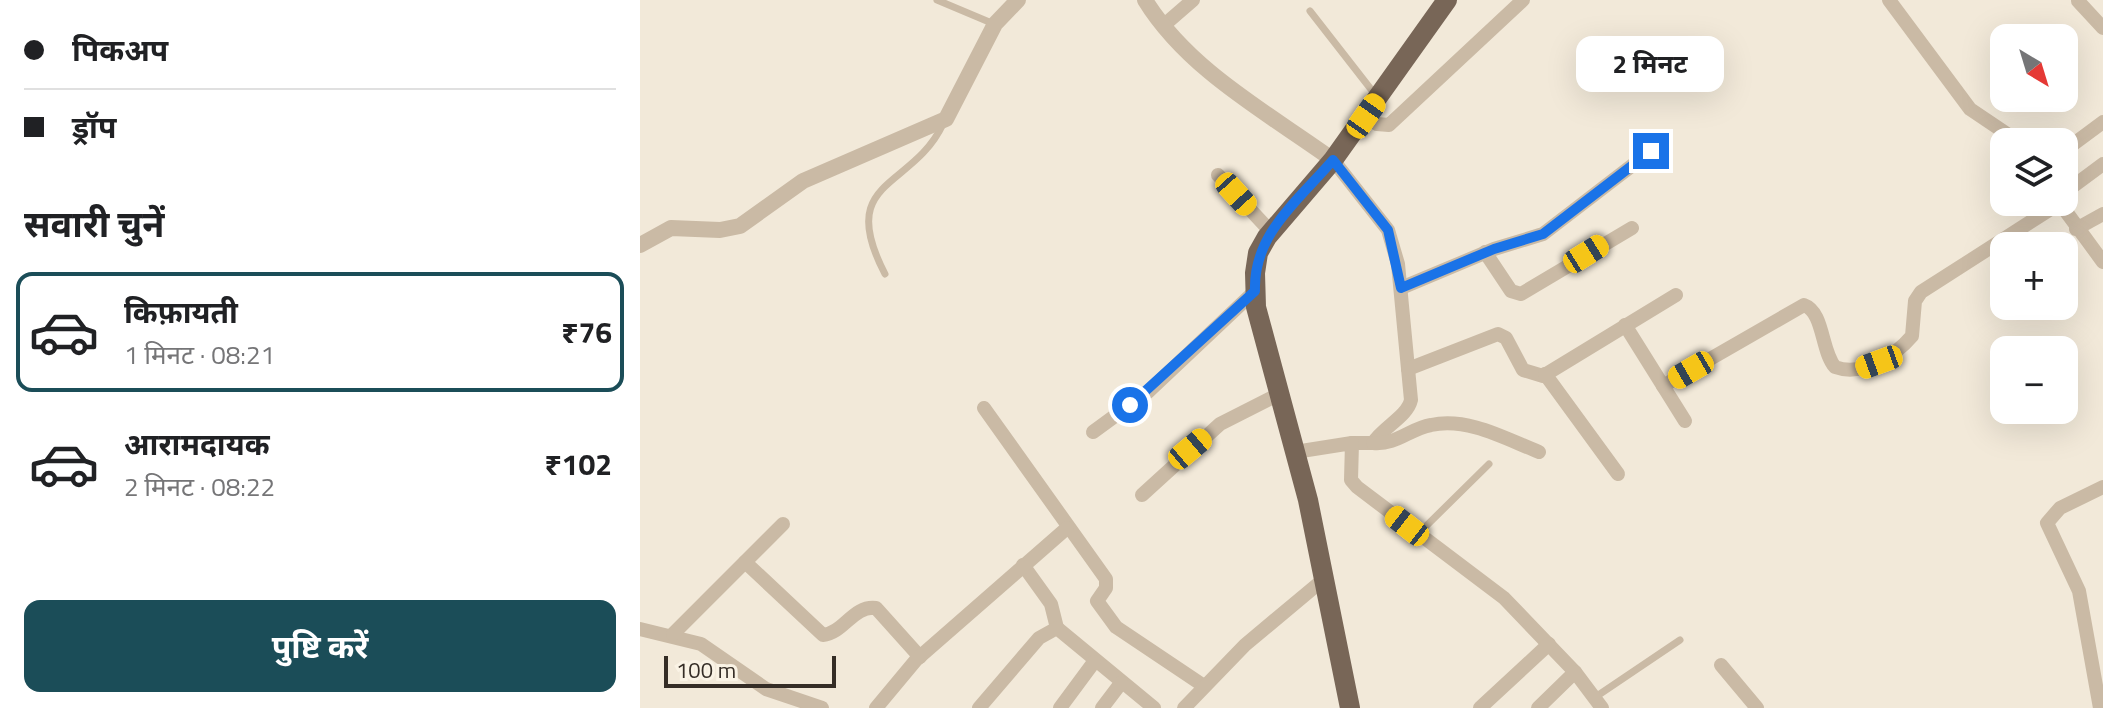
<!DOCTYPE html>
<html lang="hi">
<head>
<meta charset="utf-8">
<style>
  :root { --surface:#fff; --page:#f6f6f6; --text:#202124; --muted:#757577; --line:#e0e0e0; --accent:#1b4d58 }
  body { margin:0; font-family:"Titillium Web","Noto Sans Devanagari",sans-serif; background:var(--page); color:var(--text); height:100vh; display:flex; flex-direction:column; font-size:30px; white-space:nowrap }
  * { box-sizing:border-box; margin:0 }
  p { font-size:26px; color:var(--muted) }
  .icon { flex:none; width:44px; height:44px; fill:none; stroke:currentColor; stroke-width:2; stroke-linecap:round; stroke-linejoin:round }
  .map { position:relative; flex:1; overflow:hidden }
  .details { display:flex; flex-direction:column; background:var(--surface); width:640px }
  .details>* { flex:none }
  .hud { display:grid; align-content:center; height:176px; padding:0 24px; background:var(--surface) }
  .needle { width:52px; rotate:142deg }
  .controls { position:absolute; left:1350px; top:24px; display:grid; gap:16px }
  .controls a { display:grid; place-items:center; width:88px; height:88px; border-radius:16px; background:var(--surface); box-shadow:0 8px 32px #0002; font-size:40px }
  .scale { position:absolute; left:24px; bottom:20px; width:172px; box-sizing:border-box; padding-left:8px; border:4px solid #352d26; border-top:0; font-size:22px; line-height:28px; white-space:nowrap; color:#352d26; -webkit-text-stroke:6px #faf3e5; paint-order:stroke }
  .end { position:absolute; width:36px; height:36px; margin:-18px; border:10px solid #1a73e8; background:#fff; box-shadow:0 0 0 4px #fff }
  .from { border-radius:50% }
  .bubble { position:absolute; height:56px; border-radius:16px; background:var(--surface); box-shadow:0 8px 32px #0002; font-size:26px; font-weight:700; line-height:56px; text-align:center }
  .car { position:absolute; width:24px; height:48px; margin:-24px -12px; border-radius:10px; box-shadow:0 0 6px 2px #0007; background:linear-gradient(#f5c518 24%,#345 0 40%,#f5c518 0 76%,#345 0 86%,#f5c518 0) }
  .hud b { display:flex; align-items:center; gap:28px; height:76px; font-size:30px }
  .hud b+b { border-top:2px solid var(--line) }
  .hud i { width:20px; height:20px; background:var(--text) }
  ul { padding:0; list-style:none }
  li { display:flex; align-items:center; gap:24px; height:120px; margin:0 16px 12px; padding:0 8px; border:4px solid transparent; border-radius:16px }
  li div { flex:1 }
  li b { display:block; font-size:30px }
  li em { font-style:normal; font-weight:700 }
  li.selected { border-color:var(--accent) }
  li>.icon { width:72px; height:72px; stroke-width:1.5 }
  h2 { padding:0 24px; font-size:36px; line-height:96px }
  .cta { display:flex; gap:16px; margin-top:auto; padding:16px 24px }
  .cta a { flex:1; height:92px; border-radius:16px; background:var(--accent); color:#fff; font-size:32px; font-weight:700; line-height:92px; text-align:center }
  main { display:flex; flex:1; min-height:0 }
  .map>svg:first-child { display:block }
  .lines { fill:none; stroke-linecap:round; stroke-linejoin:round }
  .service { stroke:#cabaa5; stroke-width:7 }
  .minor { stroke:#cabaa5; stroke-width:14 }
  .tertiary { stroke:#cabaa5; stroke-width:16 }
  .primary { stroke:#786657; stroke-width:20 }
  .route { stroke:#1a73e8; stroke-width:10 }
</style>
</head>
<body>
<main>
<section class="details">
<div class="hud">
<b><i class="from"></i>पिकअप</b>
<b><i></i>ड्रॉप</b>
</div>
<h2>सवारी चुनें</h2>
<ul>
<li class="selected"><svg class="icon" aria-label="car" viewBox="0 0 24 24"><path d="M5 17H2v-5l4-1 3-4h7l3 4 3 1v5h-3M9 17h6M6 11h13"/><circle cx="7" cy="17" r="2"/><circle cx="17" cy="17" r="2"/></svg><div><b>किफ़ायती</b><p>1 मिनट · 08:21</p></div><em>₹76</em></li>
<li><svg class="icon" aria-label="car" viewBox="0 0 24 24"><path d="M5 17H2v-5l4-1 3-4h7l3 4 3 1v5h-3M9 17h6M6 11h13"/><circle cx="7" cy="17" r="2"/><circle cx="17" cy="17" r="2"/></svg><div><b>आरामदायक</b><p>2 मिनट · 08:22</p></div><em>₹102</em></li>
</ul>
<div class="cta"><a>पुष्टि करें</a></div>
</section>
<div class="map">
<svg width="1463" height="708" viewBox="0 0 1463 708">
  <rect width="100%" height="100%" fill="#f2e9d9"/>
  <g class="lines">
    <g class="service">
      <polyline points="297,0 354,24"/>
      <polyline points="670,11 737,97"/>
      <path d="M 245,274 C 195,178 272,190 303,124"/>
      <polyline points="779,533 849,464"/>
      <polyline points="954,698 1040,640"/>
    </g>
    <g class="minor">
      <polyline points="1249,0 1330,109 1379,142"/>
      <polyline points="1438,1 1463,28"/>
      <polyline points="523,26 553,0"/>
      <polyline points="726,116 737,124 749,125 883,0"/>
      <polyline points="1424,151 1463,122"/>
      <path d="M 693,160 L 748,230 L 758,264 L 771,400 C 767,417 743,427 733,443 L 712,443"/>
      <polyline points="578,175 631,232"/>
      <polyline points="1424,193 1463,164"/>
      <polyline points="1419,202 1463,262"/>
      <polyline points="1436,229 1463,214"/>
      <polyline points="845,252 871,291 881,294 992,228"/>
      <polyline points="761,288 854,249 903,234 1011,151"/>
      <polyline points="985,325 1045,421"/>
      <polyline points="768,369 858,334 866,338 883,370 903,376 1036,295"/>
      <polyline points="905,374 978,474"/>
      <path d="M 1023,386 L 1164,305 C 1184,312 1181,351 1195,367 C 1222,377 1255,356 1272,336 L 1275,301 L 1281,292 L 1420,203"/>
      <polyline points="344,408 466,579 466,588 457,601 476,627 564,686"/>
      <polyline points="453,432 509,391 615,291"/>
      <path d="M 733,443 C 757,445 769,429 791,425 C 828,417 866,439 899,452"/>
      <polyline points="655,452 712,443 711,480 717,487 864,598 935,672 962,708"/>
      <polyline points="502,495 580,424 639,394"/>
      <path d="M 105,562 L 183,635 C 204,633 213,605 236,608 L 280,657"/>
      <polyline points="383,565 411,604 417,628"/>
      <polyline points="0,629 61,644 126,689 182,708"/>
      <polyline points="33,634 143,524"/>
      <polyline points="1081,665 1117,708"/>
      <polyline points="236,708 276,660 427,528"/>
      <polyline points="339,708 399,638 417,628 514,708"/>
      <polyline points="420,708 454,662"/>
      <polyline points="462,708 481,683"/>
      <polyline points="544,708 605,645 684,579"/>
      <polyline points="840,708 909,644"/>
      <polyline points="898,708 935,672"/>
      <polyline points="1460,708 1439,591 1407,523 1420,508 1463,487"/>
    </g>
    <g class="tertiary">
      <path d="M 505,0 C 548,70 628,113 693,160"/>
      <polyline points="0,245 31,228 80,230 100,226 163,181 306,119 355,24 378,0"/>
    </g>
    <polyline class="primary" points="710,708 668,500 616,307 615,273 618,253 627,237 693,160 807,0"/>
  </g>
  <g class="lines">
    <path class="route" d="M 490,405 L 615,291 C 613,234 658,201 693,160 L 748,230 L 761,288 L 854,249 L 903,234 L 1011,151"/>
  </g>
</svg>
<div class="controls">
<a><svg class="needle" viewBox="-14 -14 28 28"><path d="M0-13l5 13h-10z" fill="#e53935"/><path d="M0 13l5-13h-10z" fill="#757577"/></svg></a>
<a><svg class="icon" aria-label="layers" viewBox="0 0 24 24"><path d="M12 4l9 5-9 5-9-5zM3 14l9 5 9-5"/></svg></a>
<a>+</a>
<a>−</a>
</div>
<div class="scale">100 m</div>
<i class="end from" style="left:490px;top:405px"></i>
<i class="end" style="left:1011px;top:151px"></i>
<div class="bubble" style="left:936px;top:36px;width:148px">2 मिनट</div>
<i class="car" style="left:726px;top:116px;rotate:35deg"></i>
<i class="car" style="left:596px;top:194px;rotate:138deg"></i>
<i class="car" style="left:946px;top:254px;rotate:58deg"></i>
<i class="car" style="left:1239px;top:362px;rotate:250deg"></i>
<i class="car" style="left:1051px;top:370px;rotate:240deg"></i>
<i class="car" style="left:550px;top:449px;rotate:50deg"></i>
<i class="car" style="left:767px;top:526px;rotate:308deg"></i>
</div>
</main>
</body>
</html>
